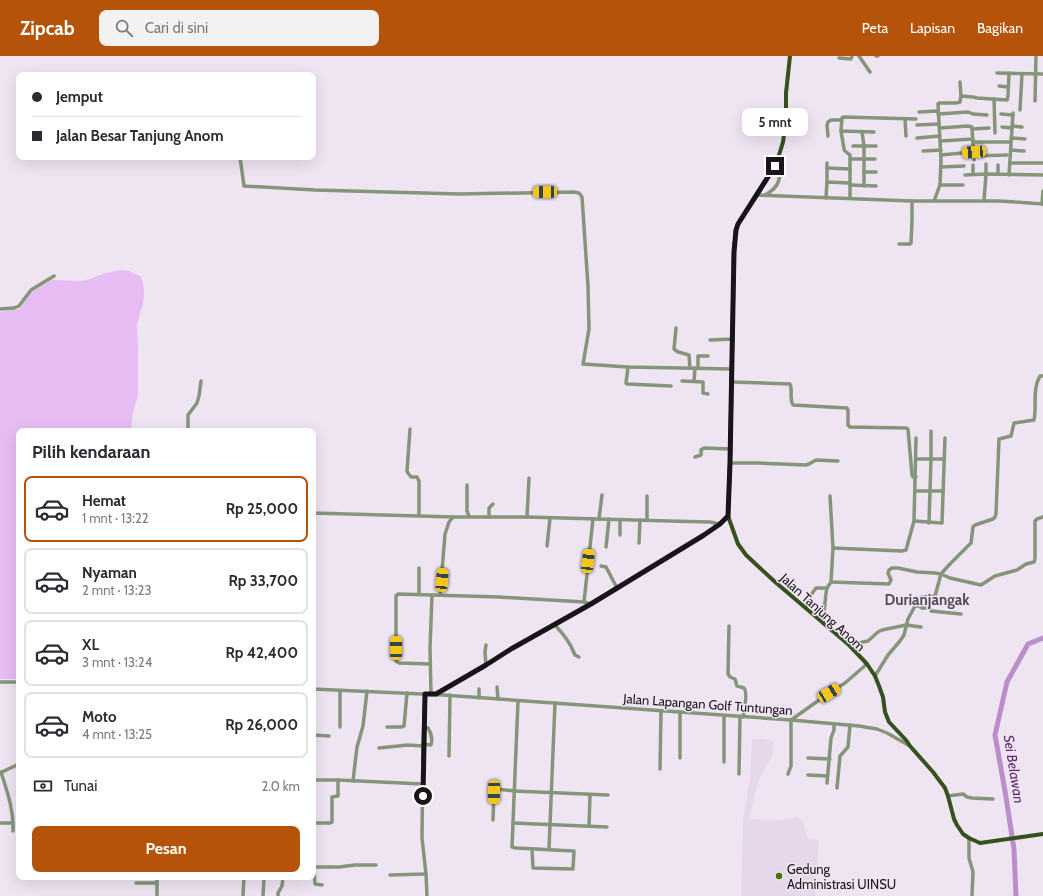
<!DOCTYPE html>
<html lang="id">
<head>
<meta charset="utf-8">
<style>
  :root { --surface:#fff; --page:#f2f2f3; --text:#2b2b33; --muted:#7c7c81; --line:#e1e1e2; --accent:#b45309 }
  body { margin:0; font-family:Cabin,sans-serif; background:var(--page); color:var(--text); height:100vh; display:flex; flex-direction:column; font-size:15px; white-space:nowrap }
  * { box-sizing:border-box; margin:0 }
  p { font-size:13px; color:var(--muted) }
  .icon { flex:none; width:22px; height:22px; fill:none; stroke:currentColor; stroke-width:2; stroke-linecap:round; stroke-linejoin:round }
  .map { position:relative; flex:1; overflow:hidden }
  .side { position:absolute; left:16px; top:372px; width:300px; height:452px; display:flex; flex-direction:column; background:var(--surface); border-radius:8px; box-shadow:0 4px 16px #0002 }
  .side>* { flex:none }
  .hud { position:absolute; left:16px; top:16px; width:300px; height:88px; border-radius:8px; box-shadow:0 4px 16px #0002; display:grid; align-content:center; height:88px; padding:0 16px; background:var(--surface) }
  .end { position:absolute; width:18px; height:18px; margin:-9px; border:5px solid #181419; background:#fff; box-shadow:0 0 0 2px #fff }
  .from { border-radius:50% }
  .bubble { position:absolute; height:28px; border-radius:8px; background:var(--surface); box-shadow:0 4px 16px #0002; font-size:13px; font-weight:700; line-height:28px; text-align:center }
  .car { position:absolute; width:12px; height:24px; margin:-12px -6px; border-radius:5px; box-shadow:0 0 3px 1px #0007; background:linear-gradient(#f5c518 24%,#345 0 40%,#f5c518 0 76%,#345 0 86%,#f5c518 0) }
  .hud b { display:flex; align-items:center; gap:14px; height:38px; font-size:15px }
  .hud b+b { border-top:1px solid var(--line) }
  .hud i { width:10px; height:10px; background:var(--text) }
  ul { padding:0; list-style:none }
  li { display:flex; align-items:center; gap:12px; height:66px; margin:0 8px 6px; padding:0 8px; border:2px solid var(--line); border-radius:8px }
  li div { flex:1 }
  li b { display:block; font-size:15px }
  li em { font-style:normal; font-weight:700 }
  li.on { border-color:var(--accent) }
  li>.icon { width:36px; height:36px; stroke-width:1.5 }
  h2 { padding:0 16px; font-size:18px; line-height:48px }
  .pay { display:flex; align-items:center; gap:10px; height:44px; padding:0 16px; font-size:15px }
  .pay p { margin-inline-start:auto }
  .primary-button { display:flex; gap:8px; margin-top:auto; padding:8px 16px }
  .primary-button a { flex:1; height:46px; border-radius:8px; background:var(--accent); color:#fff; font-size:16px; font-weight:700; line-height:46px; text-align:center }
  header { display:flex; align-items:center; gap:24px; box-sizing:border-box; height:56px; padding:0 20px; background:var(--accent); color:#fff }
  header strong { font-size:19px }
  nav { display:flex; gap:22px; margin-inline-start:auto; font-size:14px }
  .search { width:280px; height:36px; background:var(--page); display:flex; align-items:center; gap:10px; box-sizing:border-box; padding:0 14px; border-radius:8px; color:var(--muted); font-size:15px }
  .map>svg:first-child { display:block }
  .built { fill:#e7d7eb }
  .green { fill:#e7bcf3 }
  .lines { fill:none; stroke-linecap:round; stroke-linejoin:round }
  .river { stroke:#bc8ec9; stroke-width:5 }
  .minor { stroke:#85957a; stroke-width:3.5 }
  .major { stroke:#35511e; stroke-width:4 }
  .route { stroke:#181419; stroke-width:5 }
  .poi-dot { fill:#427600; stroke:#efe4f2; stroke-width:1.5 }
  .labels { text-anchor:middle; stroke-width:3; stroke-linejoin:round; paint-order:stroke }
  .street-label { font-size:13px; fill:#181419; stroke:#efe4f2 }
  .poi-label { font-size:13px; fill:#181419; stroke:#efe4f2; text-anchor:start }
  .water-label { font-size:14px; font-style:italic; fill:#60286f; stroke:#efe4f2 }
  .quarter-label { font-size:15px; font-weight:bold; fill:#564d58; stroke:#efe4f2 }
</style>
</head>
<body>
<header>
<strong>Zipcab</strong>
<div class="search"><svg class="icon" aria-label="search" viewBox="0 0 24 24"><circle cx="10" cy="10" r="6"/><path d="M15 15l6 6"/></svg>Cari di sini</div>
<nav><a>Peta</a><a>Lapisan</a><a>Bagikan</a></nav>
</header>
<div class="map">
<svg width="1043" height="840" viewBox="0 0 1043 840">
  <rect width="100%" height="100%" fill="#efe4f2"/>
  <polygon class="built" points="752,683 765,683 774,686 773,698 759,724 749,763 784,764 797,761 803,766 808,783 819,784 815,840 741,840 743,763 750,723"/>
  <polygon class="green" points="121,214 129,215 140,220 143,226 144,236 143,248 137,268 138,299 138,339 132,361 131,375 19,375 19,623 0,623 0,256 20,253 30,237 52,224 81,225 90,223 105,217"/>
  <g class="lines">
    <polyline class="river" points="1016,840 1014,793 1005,735 995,679 1007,626 1028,588 1043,582"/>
    <g class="minor">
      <polyline points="859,0 870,16"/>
      <polyline points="876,0 878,0"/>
      <polyline points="839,2 851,3 852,0"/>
      <polyline points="997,17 1043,18"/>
      <polyline points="999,30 1008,31"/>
      <polyline points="961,40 973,41 977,42 1007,44 1008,40 1009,17"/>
      <polyline points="994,43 995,77"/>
      <polyline points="1035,45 1036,0"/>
      <polyline points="1020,54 1022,18"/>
      <polyline points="919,56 938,55"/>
      <polyline points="938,58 968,56 973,58 987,59"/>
      <polyline points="1001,58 1013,59"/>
      <polyline points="905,63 906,80"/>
      <polyline points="917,69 939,68"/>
      <polyline points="1012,70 1022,71"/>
      <polyline points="1002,71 1012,72"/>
      <polyline points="940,72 968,70 972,71 974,104"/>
      <polyline points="972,73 989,72"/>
      <polyline points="841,75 874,76"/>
      <polyline points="862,76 864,90 864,130"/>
      <polyline points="828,80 827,69 828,66 831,64 841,64"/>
      <polyline points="917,82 940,80"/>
      <polyline points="1011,82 1025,83"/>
      <polyline points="941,85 973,83"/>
      <polyline points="973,86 1009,86"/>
      <polyline points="853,90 876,90"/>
      <polyline points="1011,94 1024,95"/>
      <polyline points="923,95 941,94"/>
      <polyline points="941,99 973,96"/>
      <polyline points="974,100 1007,99"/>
      <polyline points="240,101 244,130 315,134 459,138 574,136 579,137 582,141 588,230 589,273 583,308 628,311 732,313"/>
      <polyline points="850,103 875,103"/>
      <polyline points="827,107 827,126"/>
      <polyline points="1010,107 1043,107"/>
      <polyline points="973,109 973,118"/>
      <polyline points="998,109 998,118"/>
      <polyline points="941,111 964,110"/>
      <polyline points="827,112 850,113"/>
      <polyline points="864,116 876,116"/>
      <polyline points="965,119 986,118 1043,119"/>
      <polyline points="1009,119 1013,57"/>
      <polyline points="850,127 850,99 845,95 844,93 841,75 842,62 843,61 916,63"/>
      <polyline points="850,129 876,130"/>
      <polyline points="940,129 963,129"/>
      <polyline points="757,139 912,145 1001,145 1043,148"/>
      <path d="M 765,139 C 780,131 782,122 777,105"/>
      <polyline points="826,142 827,126 850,127 850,142"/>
      <polyline points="934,145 940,129 941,104 938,48 939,47 956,47 960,46 961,40 960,26"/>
      <polyline points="984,145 986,118 986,108"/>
      <polyline points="1042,148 1043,135"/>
      <polyline points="899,188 910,188 911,187 912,165 912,145"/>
      <polyline points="0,253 14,252 19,250 31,234 54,220"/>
      <polyline points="676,272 674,293 678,296 689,299 690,312"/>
      <polyline points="710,284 733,283"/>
      <polyline points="628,311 626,327 627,328 671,330"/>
      <polyline points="698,312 698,300 708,300"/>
      <polyline points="682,325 703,326 703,337 708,338"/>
      <polyline points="694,325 695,312"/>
      <path d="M 732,326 L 790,328 C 793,334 789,343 793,349 L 847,352 L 848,354 L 848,369 L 850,371 L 906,372 L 908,373 L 912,419 L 913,421 L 916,421"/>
      <polyline points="410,373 407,415 408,417 411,421 417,421 419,425 419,459"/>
      <polyline points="188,375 188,359 197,347 199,340 201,325"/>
      <polyline points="695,401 701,399 701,394 704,392 731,393"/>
      <polyline points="916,403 944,403"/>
      <polyline points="730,407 759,407 806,409 809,408 816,404 838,405"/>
      <polyline points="467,429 467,455 469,460"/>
      <polyline points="915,435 943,435"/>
      <polyline points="647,440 647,464"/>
      <polyline points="313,457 454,461 527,461 669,465 710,466 719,468"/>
      <polyline points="489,461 489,452 493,448"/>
      <polyline points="527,461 529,422"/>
      <polyline points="599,463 602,439"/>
      <polyline points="914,465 942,467 945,382"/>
      <polyline points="929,467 931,403 931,375"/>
      <polyline points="620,479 620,464"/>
      <polyline points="639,487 640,464"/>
      <polyline points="547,490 550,462"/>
      <polyline points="606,491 609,463"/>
      <polyline points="833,492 902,495 906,494 914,465 916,382"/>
      <polyline points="601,510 606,511 617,532"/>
      <polyline points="419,512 419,538"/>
      <polyline points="831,526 889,528 891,524 888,517 889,514 892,512 898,512 917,516 935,517 941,518 950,522 981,529 995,520 1017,514 1026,508 1034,506 1035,503 1035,465 1037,463 1043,461"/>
      <polyline points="440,539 445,478 449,466 453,461"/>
      <polyline points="584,546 593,463"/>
      <path d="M 919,550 L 921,541 L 935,540 L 941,518 L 949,509 L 971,487 L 973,471 L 975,469 L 993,463 L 995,461 L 996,458 L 999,383 L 1011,380 L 1014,367 L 1034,364 C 1037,350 1032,333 1040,320 L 1043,320"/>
      <polyline points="806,552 808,543 816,532 827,532"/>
      <polyline points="823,567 826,537 827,532 831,526 833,492 830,440"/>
      <path d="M 554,568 C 564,579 570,586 575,599 L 579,601"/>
      <path d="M 729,570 L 728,618 L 730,621 L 735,623 L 737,630 C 739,631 742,631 744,632 C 748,636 744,656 743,661"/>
      <polyline points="486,589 485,596 486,609"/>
      <polyline points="849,589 868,585 878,576 882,574 906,569 921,571"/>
      <polyline points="430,608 399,607 396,605 396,540 398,538 499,541 584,546 591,548"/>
      <polyline points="875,620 888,599 900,585 904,579 908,563 915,550 919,550 922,552 930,552 931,555 961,558"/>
      <polyline points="0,626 19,626"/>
      <polyline points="497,631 498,643"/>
      <polyline points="313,633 443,639 791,664 859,670 877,673 887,677 910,690"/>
      <polyline points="479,633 479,642"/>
      <polyline points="425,638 423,688 422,782 426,818 427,840"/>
      <polyline points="431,638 430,592 432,539"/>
      <polyline points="436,638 486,609 511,593 617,532 704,479 719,468 728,460"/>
      <polyline points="518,645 512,791 516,792 573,795 574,795 573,813 533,812 532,793"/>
      <polyline points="724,660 724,706"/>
      <polyline points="340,671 340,635"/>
      <polyline points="387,671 401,671 404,670 407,637"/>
      <polyline points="313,679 329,680"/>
      <path d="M 423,688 L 431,689 C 433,683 431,677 428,672 L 424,671"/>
      <polyline points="379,692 408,689 423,690"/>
      <polyline points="449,700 450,639"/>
      <polyline points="680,702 680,656"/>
      <polyline points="808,702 830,703"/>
      <polyline points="660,713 661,655"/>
      <path d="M 1,716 C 7,735 14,754 13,775"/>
      <polyline points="0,717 19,708"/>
      <polyline points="739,718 740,661"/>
      <polyline points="788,718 791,710 791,664 829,637 845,627 867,608"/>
      <polyline points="808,719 827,720"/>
      <polyline points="313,724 338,724 423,728"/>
      <polyline points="353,725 357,691 363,670 367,635"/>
      <polyline points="827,727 831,682 834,674 834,668"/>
      <polyline points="837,732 840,700 848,691 850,669"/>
      <polyline points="948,740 963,738 967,741 972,742 993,743"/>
      <polyline points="493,764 494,736 496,733 514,735 608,739"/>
      <polyline points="0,767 13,767"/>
      <polyline points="313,767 330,767 332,766 332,741 338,740 338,724"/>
      <polyline points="513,767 607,771"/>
      <polyline points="589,770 590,739"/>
      <polyline points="969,782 969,802 973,816 972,840"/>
      <polyline points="549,793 555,647"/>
      <polyline points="313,811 339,811 355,809 376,809"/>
      <polyline points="314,811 315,828 322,829"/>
      <polyline points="390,819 426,818"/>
      <polyline points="157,821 157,840"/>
      <polyline points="136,827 157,827"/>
      <polyline points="243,840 244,821"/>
      <polyline points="263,840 264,821"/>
      <polyline points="278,840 278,837 282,830 283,821"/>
    </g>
    <polyline class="major" points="790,0 786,37 786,64 783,86 780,96 775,109 738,168 736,173 734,196 730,407 728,460 738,488 746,499 774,525 849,589 867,608 875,620 879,630 883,641 885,656 889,666 906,684 910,690 933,716 945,732 948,740 954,763 957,769 963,778 969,782 980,787 1043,778"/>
  </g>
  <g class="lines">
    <polyline class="route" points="423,740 425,638 436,638 486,609 511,593 591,548 704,479 720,468 728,460 730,407 734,196 736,174 738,168 775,110"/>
  </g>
  <circle class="poi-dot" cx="779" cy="820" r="4"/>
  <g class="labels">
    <g class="street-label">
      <text transform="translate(823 556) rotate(42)" y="5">Jalan Tanjung Anom</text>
      <text transform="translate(708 648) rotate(4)" y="5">Jalan Lapangan Golf Tuntungan</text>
    </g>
    <g class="poi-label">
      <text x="787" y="818">Gedung<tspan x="787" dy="15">Administrasi UINSU</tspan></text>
    </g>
    <g class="water-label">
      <text transform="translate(1014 713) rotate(81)" y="5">Sei Belawan</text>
    </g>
    <g class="quarter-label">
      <text x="927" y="549">Durianjangak</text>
    </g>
  </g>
</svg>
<i class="end from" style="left:423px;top:740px"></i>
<i class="end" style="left:775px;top:110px"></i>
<div class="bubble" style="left:742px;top:52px;width:66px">5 mnt</div>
<i class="car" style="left:974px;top:96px;rotate:266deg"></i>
<i class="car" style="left:545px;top:136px;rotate:269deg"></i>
<i class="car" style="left:588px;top:505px;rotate:7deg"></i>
<i class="car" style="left:442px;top:524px;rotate:5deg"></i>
<i class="car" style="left:396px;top:592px;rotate:0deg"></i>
<i class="car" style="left:829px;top:637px;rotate:59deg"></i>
<i class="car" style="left:494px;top:736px;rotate:181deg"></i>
<div class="hud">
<b><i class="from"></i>Jemput</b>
<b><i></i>Jalan Besar Tanjung Anom</b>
</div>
<section class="side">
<h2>Pilih kendaraan</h2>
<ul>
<li class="on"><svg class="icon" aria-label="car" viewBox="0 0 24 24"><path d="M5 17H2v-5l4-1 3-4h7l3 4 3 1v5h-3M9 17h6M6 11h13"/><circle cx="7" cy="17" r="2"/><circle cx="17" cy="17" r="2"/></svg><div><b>Hemat</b><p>1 mnt · 13:22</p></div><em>Rp 25,000</em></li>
<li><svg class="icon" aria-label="car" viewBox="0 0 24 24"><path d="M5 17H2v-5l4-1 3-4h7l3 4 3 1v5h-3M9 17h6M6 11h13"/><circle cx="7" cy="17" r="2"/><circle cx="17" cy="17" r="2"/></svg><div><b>Nyaman</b><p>2 mnt · 13:23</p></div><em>Rp 33,700</em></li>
<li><svg class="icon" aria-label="car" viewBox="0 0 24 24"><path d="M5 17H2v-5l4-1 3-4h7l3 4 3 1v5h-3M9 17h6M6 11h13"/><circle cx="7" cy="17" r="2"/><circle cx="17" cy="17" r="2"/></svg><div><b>XL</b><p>3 mnt · 13:24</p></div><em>Rp 42,400</em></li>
<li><svg class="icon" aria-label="car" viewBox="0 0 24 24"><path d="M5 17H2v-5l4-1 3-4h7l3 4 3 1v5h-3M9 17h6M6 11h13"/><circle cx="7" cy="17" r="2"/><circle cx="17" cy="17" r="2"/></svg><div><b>Moto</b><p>4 mnt · 13:25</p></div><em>Rp 26,000</em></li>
</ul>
<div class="pay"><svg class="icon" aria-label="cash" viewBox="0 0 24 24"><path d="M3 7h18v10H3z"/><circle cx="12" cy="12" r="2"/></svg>Tunai<p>2.0 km</p></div>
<div class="primary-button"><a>Pesan</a></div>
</section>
</div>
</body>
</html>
